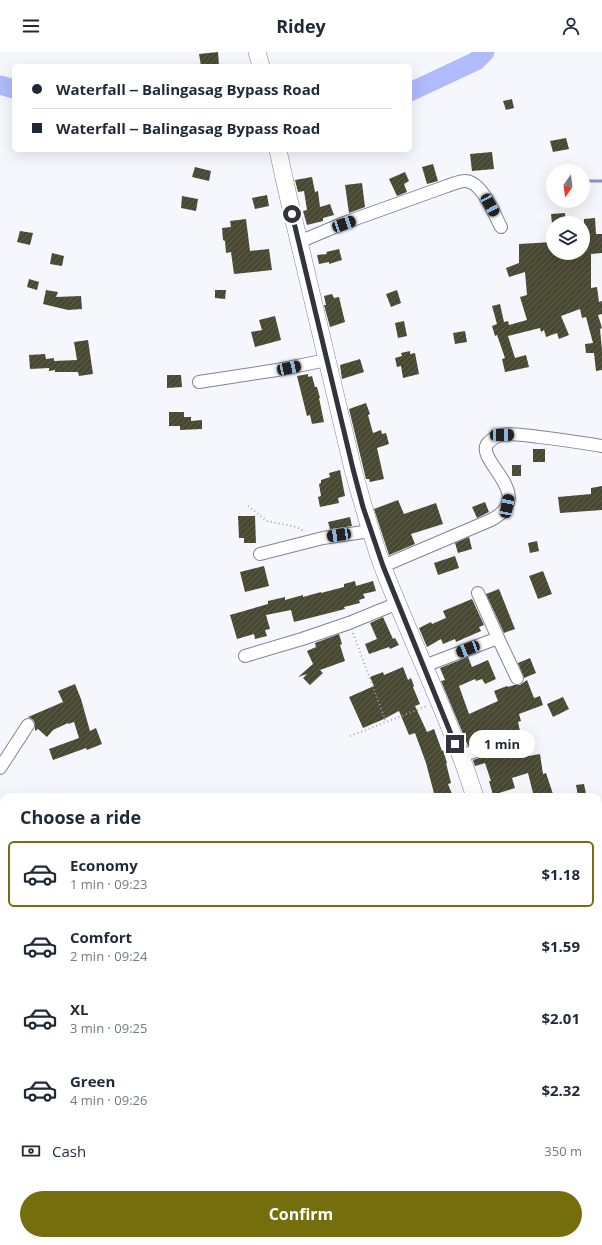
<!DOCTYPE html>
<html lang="en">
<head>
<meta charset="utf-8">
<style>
  :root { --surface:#fff; --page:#f2f2f3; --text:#1f2937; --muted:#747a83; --line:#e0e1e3; --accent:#756e0d }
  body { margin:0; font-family:"Open Sans",sans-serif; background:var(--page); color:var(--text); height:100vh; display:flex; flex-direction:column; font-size:15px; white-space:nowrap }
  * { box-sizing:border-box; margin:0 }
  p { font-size:13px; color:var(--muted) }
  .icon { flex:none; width:22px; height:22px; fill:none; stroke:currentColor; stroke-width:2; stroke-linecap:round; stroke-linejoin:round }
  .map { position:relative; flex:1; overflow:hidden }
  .drawer { position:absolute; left:0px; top:741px; width:602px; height:452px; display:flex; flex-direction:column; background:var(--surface); border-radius:12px 12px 0 0; box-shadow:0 4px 16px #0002 }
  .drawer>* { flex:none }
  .banner { position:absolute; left:12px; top:12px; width:400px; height:88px; border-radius:6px; box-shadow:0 4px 16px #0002; display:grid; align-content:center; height:88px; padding:0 20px; background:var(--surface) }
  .needle { width:26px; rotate:194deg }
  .tools { position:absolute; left:546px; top:112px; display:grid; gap:8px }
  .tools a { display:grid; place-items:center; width:44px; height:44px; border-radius:50%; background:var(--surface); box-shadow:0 4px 16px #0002; font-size:20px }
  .end { position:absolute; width:18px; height:18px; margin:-9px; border:5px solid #32343d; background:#fff; box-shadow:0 0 0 2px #fff }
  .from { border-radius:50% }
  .bubble { position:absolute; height:28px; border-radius:14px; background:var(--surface); box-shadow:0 4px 16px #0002; font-size:13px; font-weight:700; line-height:28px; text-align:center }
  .car { position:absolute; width:12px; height:24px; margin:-12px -6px; border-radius:5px; box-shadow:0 0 3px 1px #0007; background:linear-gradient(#222 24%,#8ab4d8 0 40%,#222 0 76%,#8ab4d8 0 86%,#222 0) }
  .banner b { display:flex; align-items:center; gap:14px; height:38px; font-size:15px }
  .banner b+b { border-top:1px solid var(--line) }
  .banner i { width:10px; height:10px; background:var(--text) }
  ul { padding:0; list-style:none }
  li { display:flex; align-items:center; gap:12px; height:66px; margin:0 8px 6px; padding:0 12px; border:2px solid transparent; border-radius:6px }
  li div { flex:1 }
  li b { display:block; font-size:15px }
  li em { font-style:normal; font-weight:700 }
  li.selected { border-color:var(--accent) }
  li>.icon { width:36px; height:36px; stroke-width:1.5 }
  h2 { padding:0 20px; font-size:18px; line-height:48px }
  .pay { display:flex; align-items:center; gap:10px; height:44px; padding:0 20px; font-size:15px }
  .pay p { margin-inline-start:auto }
  .cta { display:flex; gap:8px; margin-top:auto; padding:8px 20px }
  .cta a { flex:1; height:46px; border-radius:24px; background:var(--accent); color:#fff; font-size:16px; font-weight:700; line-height:46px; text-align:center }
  header { display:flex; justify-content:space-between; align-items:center; height:52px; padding:0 20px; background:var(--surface); font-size:18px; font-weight:700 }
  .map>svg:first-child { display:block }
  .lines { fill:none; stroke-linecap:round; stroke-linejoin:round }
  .stream { stroke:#8a92c2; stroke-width:3 }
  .river { stroke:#afbbfb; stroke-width:19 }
  .building { fill:url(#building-hatch) }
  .street-casing { stroke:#7f8499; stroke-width:14 }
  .secondary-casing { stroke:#7f8499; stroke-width:18 }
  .path { stroke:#a5a6ad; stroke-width:2; stroke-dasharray:1 3; stroke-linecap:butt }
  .street { stroke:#fff; stroke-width:12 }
  .secondary { stroke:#fff; stroke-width:17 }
  .route { stroke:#32343d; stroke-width:5 }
</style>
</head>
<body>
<header><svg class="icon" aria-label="menu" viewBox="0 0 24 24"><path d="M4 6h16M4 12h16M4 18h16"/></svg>Ridey<svg class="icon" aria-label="person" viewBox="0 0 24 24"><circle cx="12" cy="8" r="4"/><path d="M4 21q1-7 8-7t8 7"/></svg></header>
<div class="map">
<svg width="602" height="1193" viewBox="0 0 602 1193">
  <defs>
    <pattern id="building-hatch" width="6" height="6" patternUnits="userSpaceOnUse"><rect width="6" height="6" fill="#494833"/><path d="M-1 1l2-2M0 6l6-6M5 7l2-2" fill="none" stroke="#616050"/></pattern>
  </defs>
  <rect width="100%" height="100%" fill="#f6f7fc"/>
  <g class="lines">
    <polyline class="stream" points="583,129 602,129"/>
    <g class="river">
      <polyline points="0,33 14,37"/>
      <polyline points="410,40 476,9 485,0"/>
    </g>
  </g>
  <g class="building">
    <polygon points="218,0 219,14 201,14 199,2"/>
    <polygon points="512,47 514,56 506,58 503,49"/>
    <polygon points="566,86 569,97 553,100 550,89"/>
    <polygon points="492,100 494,117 472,119 470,102"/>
    <polygon points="433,112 438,129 427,132 422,115"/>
    <polygon points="195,115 211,119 209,129 192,125"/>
    <polygon points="405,120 409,129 404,132 407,140 397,144 389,127"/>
    <polygon points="312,125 315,140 318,139 320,155 330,152 334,163 323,166 323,169 307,173 303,159 307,158 304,139 298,140 295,128"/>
    <polygon points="362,131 365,155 349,161 345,133"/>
    <polygon points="267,143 269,154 255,157 252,146"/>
    <polygon points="182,144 198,147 196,159 181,156"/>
    <polygon points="565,161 566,171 552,171 551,162"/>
    <polygon points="595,166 596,182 602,182 602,201 591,202 591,236 597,235 599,250 602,249 602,262 598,263 602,276 600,277 602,298 602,318 596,319 594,301 586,301 585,292 593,291 586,265 582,266 580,257 561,264 569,283 559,287 557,281 546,285 544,278 541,280 540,276 508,284 515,306 526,303 529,315 505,320 502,307 505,306 497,283 495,284 492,274 497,272 492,254 500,252 504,270 508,269 509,273 527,268 520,245 527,243 525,220 509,225 506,216 519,211 519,192 553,190 553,201 583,201 584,167"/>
    <polygon points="246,167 250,199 269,197 272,218 234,222 231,200 226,201 225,189 223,188 222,176 231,175 230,169"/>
    <polygon points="20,179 33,181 30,193 17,190"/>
    <polygon points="339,197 342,208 329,212 329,210 319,212 317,203 327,202 326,200"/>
    <polygon points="52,201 64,204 62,214 50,212"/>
    <polygon points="29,227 39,230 37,238 27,235"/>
    <polygon points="46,238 58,240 56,245 81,244 82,257 68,258 43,252"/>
    <polygon points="215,238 226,238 225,247 215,246"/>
    <polygon points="397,238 401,251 391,255 386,242"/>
    <polygon points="332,242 334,246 339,245 345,270 330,275 324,253 326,253 324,244"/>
    <polygon points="275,264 281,288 255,295 251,280 262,278 259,268"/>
    <polygon points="404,269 407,284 398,286 395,271"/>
    <polygon points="465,279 467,290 455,292 453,281"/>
    <polygon points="88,288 93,322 79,324 78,320 55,320 55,318 49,319 49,316 30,317 29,303 45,302 46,307 54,306 54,309 77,308 74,290"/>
    <polygon points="410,299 410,302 415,301 419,322 403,326 401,314 397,315 395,306 402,304 401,301"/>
    <polygon points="360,307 364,320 342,327 340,313"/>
    <polygon points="308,322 308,325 312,324 315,335 317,335 320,346 319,346 324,370 312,372 310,363 307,364 297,324"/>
    <polygon points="167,323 181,323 182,335 167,336"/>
    <polygon points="366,351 370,362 368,363 373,381 381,378 382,382 386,381 389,392 377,396 384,427 370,430 369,427 366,427 349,357"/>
    <polygon points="169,360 184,360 184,365 191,365 191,369 202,368 202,377 180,378 180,374 169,374"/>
    <rect x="533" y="397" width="12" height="13"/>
    <rect x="512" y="413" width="9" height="11"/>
    <polygon points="340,418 345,444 338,446 339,451 320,455 318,445 321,444 319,432 321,431 321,428 330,425 329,421"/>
    <polygon points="602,434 602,458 560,461 558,445 591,442 591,436"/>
    <polygon points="398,448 404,462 436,451 443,472 411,482 415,492 389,503 374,457"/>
    <polygon points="485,450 489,460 477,466 472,455"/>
    <polygon points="238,464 255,464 256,491 244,491 244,486 239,486"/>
    <polygon points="350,465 352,474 330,477 328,470"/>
    <polygon points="469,485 472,497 458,501 455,491"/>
    <polygon points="537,489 539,499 530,501 528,491"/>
    <polygon points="455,504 459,516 438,523 434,511"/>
    <polygon points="264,514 269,534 245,540 240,520"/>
    <polygon points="543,519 552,542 538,547 529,524"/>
    <polygon points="355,529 356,534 373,529 376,539 363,542 365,546 359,548 360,551 344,555 345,557 294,570 291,558 266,563 270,577 265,578 267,584 255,587 254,582 237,587 230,563 268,552 268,549 285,545 285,548 303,543 303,545 321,540 321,541 344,535 344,532"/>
    <polygon points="499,537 515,577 504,581 486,542"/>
    <polygon points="472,547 484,573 479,575 481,579 456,590 455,587 443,592 441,587 427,595 419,576 431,570 432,572 446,566 443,559"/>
    <polygon points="383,565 393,587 395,586 399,593 390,597 389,595 369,602 365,592 377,587 370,571"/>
    <polygon points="339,582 342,592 340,593 345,609 320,618 323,621 310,633 303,626 307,622 298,625 313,612 307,599 316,595 315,591"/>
    <polygon points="468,605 472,615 488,608 496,627 485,632 482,627 476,629 475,627 459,634 469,662 498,649 494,639 507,634 508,635 514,633 520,633 527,628 534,646 540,644 543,653 519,662 521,669 518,670 520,679 516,679 468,694 441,629 445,628 440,616"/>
    <polygon points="530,606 536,621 524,626 518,611"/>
    <polygon points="403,615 408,628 411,626 414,634 413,635 420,652 415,654 427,680 434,677 442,699 443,698 447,711 446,711 451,731 448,732 452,742 449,743 450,745 435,745 426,711 415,681 409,683 399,659 384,667 363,676 349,645 374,634 370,625 383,620 384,623"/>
    <polygon points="75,632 81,647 90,679 96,676 102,692 87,698 86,696 53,708 49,697 79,686 74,670 68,672 68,671 53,678 47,685 38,677 35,679 35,673 34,669 32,667 28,665 63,650 58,639"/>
    <polygon points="563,645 569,657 553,665 547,652"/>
    <polygon points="524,690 529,704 540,702 543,722 546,721 554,745 534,745 528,721 512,726 515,736 493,743 489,729 491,729 485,711 475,714 473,708 520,693"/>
    <polygon points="584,732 586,742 578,744 576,733"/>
  </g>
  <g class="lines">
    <g class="street-casing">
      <g id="street">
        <path d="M 299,190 L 344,171 L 447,134 C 453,132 459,129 465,129 C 482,129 494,162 501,175"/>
        <polyline points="199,330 277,318 327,308"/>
        <polyline points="260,502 323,486 370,479"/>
        <path d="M 383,514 L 491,468 C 539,443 473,408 488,391 C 492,387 496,384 501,383 C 511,381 522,383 532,384 C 555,387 579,390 602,394"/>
        <polyline points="478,541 498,586 517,626"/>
        <polyline points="245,604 302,587 349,571 398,551"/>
        <polyline points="424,614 498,586"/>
        <polyline points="460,704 518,686"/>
        <polyline points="0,716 28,673"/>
        <polyline points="598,839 602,837"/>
        <polyline points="0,859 4,862"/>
        <polyline points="0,910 4,913"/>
      </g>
    </g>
    <g class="secondary-casing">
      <g id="secondary">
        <polyline points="257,0 261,14"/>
        <path d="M 278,98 L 286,135 L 353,417 C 362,450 371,482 382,513 C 412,591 450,666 475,745"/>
        <polyline points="572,1189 573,1193"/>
      </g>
    </g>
    <g class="path">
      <polyline points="248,454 267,469 297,475 304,479"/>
      <polyline points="353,581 386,670"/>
      <polyline points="350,684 427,654"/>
      <polyline points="598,1060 602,1059"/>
    </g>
    <use href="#street" class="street"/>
    <use href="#secondary" class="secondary"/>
  </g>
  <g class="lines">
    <polyline class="route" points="292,162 353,417 363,455 383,514 455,692"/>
  </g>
</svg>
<div class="tools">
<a><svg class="needle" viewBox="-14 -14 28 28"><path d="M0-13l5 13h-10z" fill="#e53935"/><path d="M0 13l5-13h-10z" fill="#747a83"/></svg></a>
<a><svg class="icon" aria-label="layers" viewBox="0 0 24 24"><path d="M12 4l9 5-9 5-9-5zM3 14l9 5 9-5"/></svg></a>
</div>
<i class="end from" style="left:292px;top:162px"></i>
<i class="end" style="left:455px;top:692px"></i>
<div class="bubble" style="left:469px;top:678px;width:66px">1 min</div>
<i class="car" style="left:490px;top:153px;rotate:151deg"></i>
<i class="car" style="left:344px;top:172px;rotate:71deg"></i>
<i class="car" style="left:289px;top:316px;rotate:78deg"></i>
<i class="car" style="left:502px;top:383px;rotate:89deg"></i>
<i class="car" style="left:507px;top:454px;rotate:11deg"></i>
<i class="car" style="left:339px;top:483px;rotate:262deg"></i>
<i class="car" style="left:468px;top:597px;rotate:249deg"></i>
<div class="banner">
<b><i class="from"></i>Waterfall ‒ Balingasag Bypass Road</b>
<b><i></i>Waterfall ‒ Balingasag Bypass Road</b>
</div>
<section class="drawer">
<h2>Choose a ride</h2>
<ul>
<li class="selected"><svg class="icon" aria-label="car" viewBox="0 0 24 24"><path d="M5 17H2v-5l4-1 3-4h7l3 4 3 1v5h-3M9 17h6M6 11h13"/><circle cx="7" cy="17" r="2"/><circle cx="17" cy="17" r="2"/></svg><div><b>Economy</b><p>1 min · 09:23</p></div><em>$1.18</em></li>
<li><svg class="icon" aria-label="car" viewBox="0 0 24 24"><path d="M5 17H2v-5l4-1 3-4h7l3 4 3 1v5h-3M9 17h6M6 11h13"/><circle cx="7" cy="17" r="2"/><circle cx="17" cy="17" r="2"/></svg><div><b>Comfort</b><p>2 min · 09:24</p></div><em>$1.59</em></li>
<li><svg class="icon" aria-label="car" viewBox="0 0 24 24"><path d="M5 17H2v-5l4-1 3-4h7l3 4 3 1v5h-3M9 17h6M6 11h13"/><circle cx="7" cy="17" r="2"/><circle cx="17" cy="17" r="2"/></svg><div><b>XL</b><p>3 min · 09:25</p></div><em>$2.01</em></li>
<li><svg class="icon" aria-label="car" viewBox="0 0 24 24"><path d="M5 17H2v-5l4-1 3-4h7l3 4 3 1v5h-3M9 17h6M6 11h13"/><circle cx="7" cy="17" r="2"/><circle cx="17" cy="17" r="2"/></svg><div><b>Green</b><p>4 min · 09:26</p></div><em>$2.32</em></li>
</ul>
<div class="pay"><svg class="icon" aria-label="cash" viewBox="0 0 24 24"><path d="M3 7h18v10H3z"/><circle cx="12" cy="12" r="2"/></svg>Cash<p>350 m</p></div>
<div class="cta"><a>Confirm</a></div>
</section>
</div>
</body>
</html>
